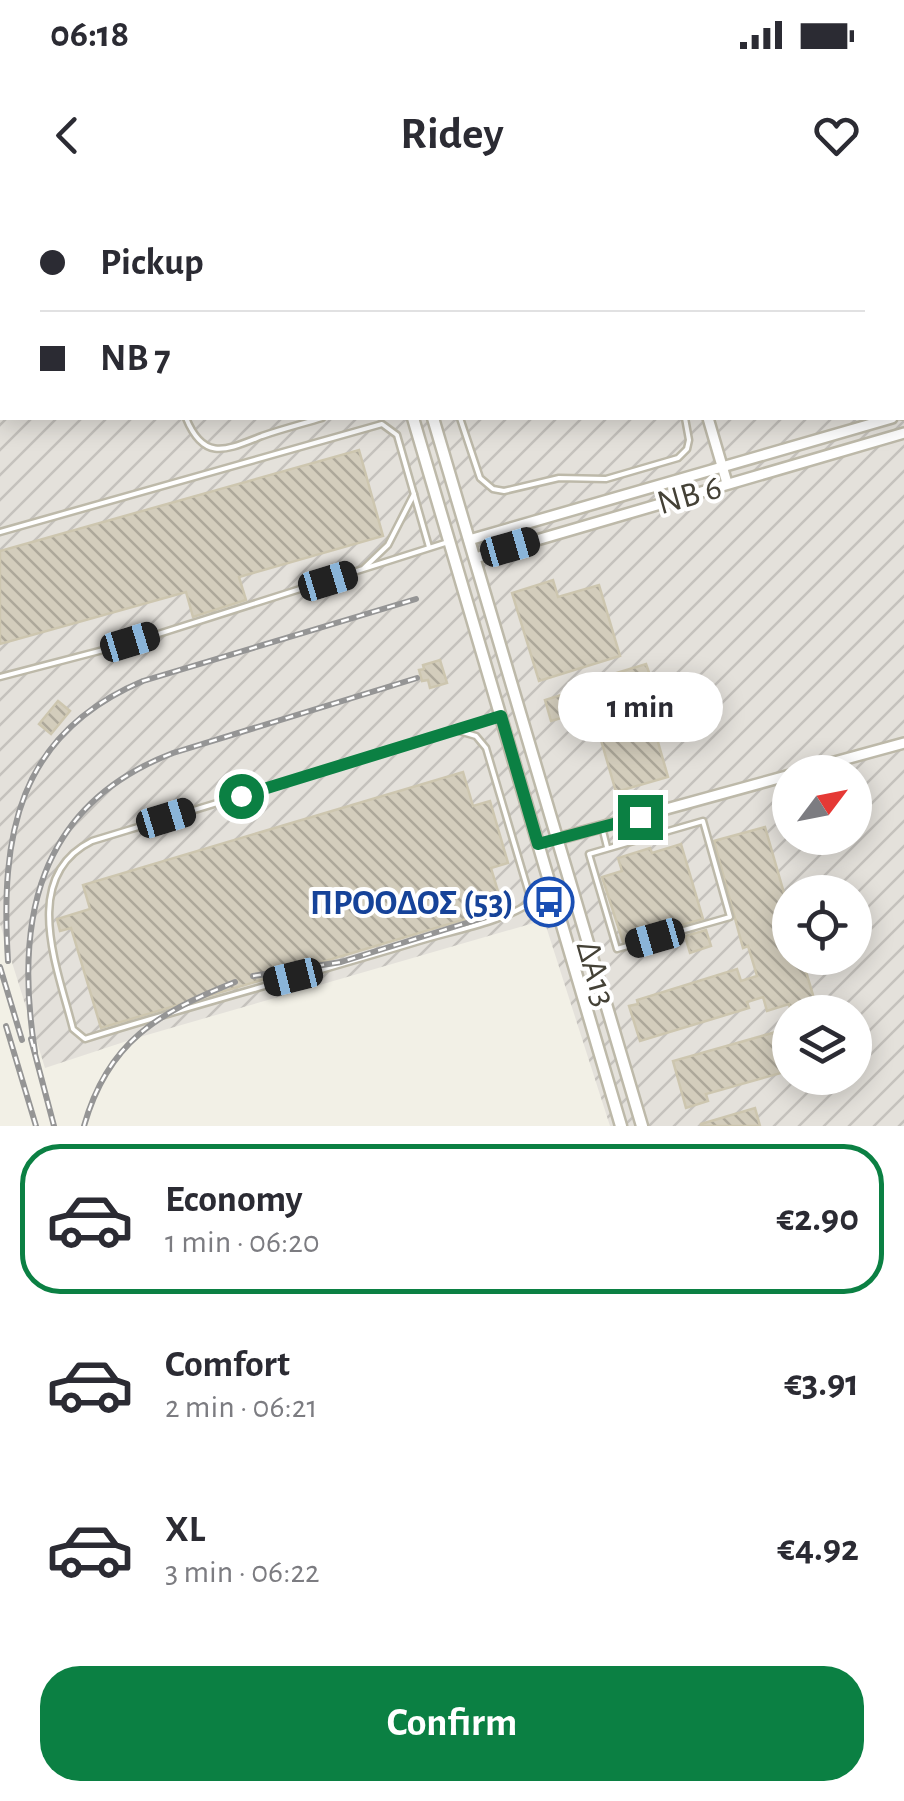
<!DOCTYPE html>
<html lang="en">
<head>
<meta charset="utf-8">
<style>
  :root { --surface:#fff; --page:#f2f2f3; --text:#2b2b33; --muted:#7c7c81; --line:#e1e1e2; --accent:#0b8043 }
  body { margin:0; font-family:"Alegreya Sans",sans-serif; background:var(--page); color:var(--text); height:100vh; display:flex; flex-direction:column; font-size:38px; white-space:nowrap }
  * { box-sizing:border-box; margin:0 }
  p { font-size:32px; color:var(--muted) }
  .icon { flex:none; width:55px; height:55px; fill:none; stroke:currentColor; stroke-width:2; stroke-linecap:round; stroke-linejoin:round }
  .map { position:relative; height:926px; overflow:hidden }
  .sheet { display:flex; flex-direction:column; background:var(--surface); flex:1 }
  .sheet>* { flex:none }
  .banner { position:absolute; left:0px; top:0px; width:905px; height:220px; box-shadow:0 5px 25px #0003; display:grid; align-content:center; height:220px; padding:0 40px; background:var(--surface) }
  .needle { width:65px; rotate:58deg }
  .buttons { position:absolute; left:772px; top:555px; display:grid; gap:20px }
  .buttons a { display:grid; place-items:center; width:100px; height:100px; border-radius:50%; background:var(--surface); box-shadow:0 5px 25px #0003; font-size:50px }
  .end { position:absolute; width:45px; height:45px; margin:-22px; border:12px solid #0b8043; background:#fff; box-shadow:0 0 0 5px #fff }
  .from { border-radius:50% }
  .bubble { position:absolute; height:70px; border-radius:35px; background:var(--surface); box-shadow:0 5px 25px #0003; font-size:32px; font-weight:700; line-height:70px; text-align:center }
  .car { position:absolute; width:30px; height:60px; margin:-30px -15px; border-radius:12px; box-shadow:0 0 8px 2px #0007; background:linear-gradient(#222 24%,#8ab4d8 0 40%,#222 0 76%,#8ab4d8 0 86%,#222 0) }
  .banner b { display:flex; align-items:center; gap:35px; height:95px; font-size:38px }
  .banner b+b { border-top:2px solid var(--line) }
  .banner i { width:25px; height:25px; background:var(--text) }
  ul { padding:18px 0 0; list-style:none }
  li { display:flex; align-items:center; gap:30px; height:150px; margin:0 20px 15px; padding:0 20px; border:5px solid transparent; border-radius:40px }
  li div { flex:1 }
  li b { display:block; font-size:38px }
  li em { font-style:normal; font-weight:700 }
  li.on { border-color:var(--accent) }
  li>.icon { width:90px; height:90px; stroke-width:1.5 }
  .cta { display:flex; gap:20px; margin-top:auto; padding:20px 40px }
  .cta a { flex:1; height:115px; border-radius:40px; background:var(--accent); color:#fff; font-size:40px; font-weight:700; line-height:115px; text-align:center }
  .status { display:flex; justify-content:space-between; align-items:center; height:70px; padding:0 50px; background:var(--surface); direction:ltr }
  .status svg { height:28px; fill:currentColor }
  header { display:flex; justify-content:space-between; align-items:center; height:130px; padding:0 40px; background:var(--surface); font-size:45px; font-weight:700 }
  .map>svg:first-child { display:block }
  .industrial { fill:url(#industrial-furrows); fill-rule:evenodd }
  .building { fill:url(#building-back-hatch); stroke:#cdc6af; stroke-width:2.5 }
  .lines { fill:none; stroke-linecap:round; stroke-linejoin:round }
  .service-casing { stroke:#bdb9a9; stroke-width:9 }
  .minor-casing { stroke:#bdb9a9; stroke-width:14 }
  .tertiary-casing { stroke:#bdb9a9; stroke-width:15 }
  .service { stroke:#fff; stroke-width:4 }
  .minor { stroke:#fff; stroke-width:9 }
  .tertiary { stroke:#fff; stroke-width:10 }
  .rail-casing { stroke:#959595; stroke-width:6 }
  .rail { stroke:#fff; stroke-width:2.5; stroke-dasharray:8; stroke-linecap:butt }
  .route { stroke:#0b8043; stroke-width:12 }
  .labels { text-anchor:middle; stroke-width:8; stroke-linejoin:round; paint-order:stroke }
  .street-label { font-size:35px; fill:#444136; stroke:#fff }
  .transit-label { font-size:35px; font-weight:bold; fill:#164399; stroke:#fff; text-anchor:end }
</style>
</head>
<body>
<div class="status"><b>06:18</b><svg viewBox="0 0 49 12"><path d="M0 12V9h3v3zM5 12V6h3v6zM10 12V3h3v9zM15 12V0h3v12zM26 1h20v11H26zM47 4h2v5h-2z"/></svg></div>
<header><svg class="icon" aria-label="back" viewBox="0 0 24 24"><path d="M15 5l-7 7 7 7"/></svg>Ridey<svg class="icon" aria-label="heart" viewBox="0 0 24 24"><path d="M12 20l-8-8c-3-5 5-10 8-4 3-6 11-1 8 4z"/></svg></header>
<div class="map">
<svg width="904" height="926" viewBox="0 0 904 926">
  <defs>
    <pattern id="industrial-furrows" width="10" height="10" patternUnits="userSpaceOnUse" patternTransform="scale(2.5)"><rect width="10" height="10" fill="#e4e1db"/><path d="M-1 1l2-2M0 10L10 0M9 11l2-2" fill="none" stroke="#c5c2bd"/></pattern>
    <pattern id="building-back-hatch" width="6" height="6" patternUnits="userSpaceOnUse" patternTransform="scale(2.5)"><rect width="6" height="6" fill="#d3cdbc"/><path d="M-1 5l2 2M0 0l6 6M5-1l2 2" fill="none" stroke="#ada89a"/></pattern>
  </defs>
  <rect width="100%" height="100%" fill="#f2f0e6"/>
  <path class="industrial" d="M 0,0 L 904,0 L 904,926 L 610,926 L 544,720 L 133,839 L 45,868 L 0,724 ZM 2,2 L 902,2 L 902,218 L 2,218 ZM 790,572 L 855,572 L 855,638 L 790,638 ZM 790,692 L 855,692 L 855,758 L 790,758 ZM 790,812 L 855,812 L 855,878 L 790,878 Z"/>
  <g class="building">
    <polygon points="359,250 383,336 239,377 246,400 193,417 186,392 0,444 0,351"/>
    <polygon points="553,380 558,397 599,385 620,456 539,481 512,393"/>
    <polygon points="440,460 447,483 430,488 428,480 422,481 419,470 424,469 423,465"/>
    <polygon points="646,464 655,490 644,493 668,577 616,592 592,509 551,521 545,500 574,491 573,486"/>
    <polygon points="58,501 70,511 51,534 39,524"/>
    <polygon points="463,572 473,606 490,601 508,663 491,668 503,708 101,828 71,728 60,731 57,719 90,709 83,685"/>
    <polygon points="765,627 790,714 790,758 802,758 818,812 791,812 789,804 767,811 763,797 747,802 749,808 640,841 629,806 638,804 637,800 737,769 741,781 757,776 748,746 743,748 714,641"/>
    <polygon points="681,644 703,719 623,742 602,677 622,671 618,658 650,648 652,653"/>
    <polygon points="706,730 711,746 690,753 685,736"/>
    <polygon points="790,828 790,863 779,866 781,873 706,894 708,901 686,908 673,861"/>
    <polygon points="755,908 760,926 701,926 701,924"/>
  </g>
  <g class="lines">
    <g class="service-casing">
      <g id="service">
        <polyline points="294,0 295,2"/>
        <polyline points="0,96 2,95"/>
        <polyline points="0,193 2,191"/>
        <path d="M 186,218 C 204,262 226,250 262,236 C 282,229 302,224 322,218"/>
        <polyline points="460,218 480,278 493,289 504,291 559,278 606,279 678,258 687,249 689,240 685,218"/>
        <polyline points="0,332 382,224 397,235 429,347"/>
        <polyline points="364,368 388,345 414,294"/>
        <polyline points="0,477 130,443 445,343"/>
        <path d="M 459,531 L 476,536 L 486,548 L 530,697 L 528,704 C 502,722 451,731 419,741 C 308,775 196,804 85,839 L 73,829 C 58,769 19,677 92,641 L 497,518"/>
        <polygon points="703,621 730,717 617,749 589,654"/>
        <polyline points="602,627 607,647"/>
      </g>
    </g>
    <g class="minor-casing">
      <g id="minor">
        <polyline points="645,0 645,2"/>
        <polyline points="902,214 904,214"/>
        <polyline points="708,218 727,283"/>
        <polyline points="469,340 892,218"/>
        <polyline points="475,358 904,233"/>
        <polyline points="798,572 904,543"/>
        <polyline points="557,639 790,575"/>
      </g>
    </g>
    <g class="tertiary-casing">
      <g id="tertiary">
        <polyline points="349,0 350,2"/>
        <polyline points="369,0 370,2"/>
        <polyline points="413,218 621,926"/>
        <polyline points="433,218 642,926"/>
      </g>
    </g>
    <use href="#service" class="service"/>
    <use href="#minor" class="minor"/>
    <use href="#tertiary" class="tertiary"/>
    <g class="rail-casing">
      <g id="rail">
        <path d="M 8,761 C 0,636 17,534 143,481 L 416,399"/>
        <polyline points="0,767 22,840"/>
        <polyline points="253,776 341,762 508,710"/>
        <polyline points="6,826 36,926"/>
        <polyline points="31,839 54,926"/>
        <path d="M 35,852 C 14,721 37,605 173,553 L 417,478"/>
        <path d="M 84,926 C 108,841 158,813 235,782"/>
      </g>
    </g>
    <use href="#rail" class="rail"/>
  </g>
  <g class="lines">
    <polyline class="route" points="241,596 501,516 538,644 640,617"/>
  </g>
  <defs>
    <g id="bus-ring" transform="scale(2.5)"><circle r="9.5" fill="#fff" stroke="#1a4fb4" stroke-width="1.5"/><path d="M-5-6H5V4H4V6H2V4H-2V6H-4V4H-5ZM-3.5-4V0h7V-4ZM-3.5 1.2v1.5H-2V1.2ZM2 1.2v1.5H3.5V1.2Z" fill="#1a4fb4"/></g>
  </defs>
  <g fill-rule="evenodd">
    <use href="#bus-ring" x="549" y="702"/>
  </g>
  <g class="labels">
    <g class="street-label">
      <text transform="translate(689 294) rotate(-16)" y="12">ΝΒ 6</text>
      <text transform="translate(597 773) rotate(74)" y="12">ΔΑ13</text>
    </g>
    <g class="transit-label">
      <text x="514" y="714">ΠΡΟΟΔΟΣ (53)</text>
    </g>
  </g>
</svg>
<div class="buttons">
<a><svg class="needle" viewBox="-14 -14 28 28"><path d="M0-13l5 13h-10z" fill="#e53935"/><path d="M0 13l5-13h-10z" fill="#7c7c81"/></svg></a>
<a><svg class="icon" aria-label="locate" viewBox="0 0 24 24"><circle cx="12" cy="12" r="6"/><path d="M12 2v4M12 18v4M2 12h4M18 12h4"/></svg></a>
<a><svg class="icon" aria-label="layers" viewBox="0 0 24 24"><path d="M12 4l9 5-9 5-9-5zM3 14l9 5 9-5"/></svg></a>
</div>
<i class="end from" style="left:241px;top:596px"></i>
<i class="end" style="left:640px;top:617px"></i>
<div class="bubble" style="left:558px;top:472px;width:165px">1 min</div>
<i class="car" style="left:510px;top:347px;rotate:74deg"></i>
<i class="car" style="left:328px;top:381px;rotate:73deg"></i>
<i class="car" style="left:130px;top:442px;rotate:73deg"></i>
<i class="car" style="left:166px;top:618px;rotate:73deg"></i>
<i class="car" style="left:655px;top:738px;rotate:254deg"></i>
<i class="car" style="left:293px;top:777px;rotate:256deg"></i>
<div class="banner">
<b><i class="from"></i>Pickup</b>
<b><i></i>ΝΒ 7</b>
</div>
</div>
<section class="sheet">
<ul>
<li class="on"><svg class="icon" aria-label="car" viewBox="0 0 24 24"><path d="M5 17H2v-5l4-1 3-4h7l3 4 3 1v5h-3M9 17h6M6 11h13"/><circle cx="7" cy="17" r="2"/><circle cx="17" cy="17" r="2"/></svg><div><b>Economy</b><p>1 min · 06:20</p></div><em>€2.90</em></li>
<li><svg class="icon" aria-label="car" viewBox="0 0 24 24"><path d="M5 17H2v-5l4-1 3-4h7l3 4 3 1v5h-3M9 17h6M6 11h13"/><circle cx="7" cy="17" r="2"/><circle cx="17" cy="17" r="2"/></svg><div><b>Comfort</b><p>2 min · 06:21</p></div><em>€3.91</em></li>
<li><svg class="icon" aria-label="car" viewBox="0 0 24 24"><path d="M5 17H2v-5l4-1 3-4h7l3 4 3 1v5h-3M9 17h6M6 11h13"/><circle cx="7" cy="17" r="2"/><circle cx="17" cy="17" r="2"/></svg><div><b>XL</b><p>3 min · 06:22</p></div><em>€4.92</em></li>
</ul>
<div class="cta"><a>Confirm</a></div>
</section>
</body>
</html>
